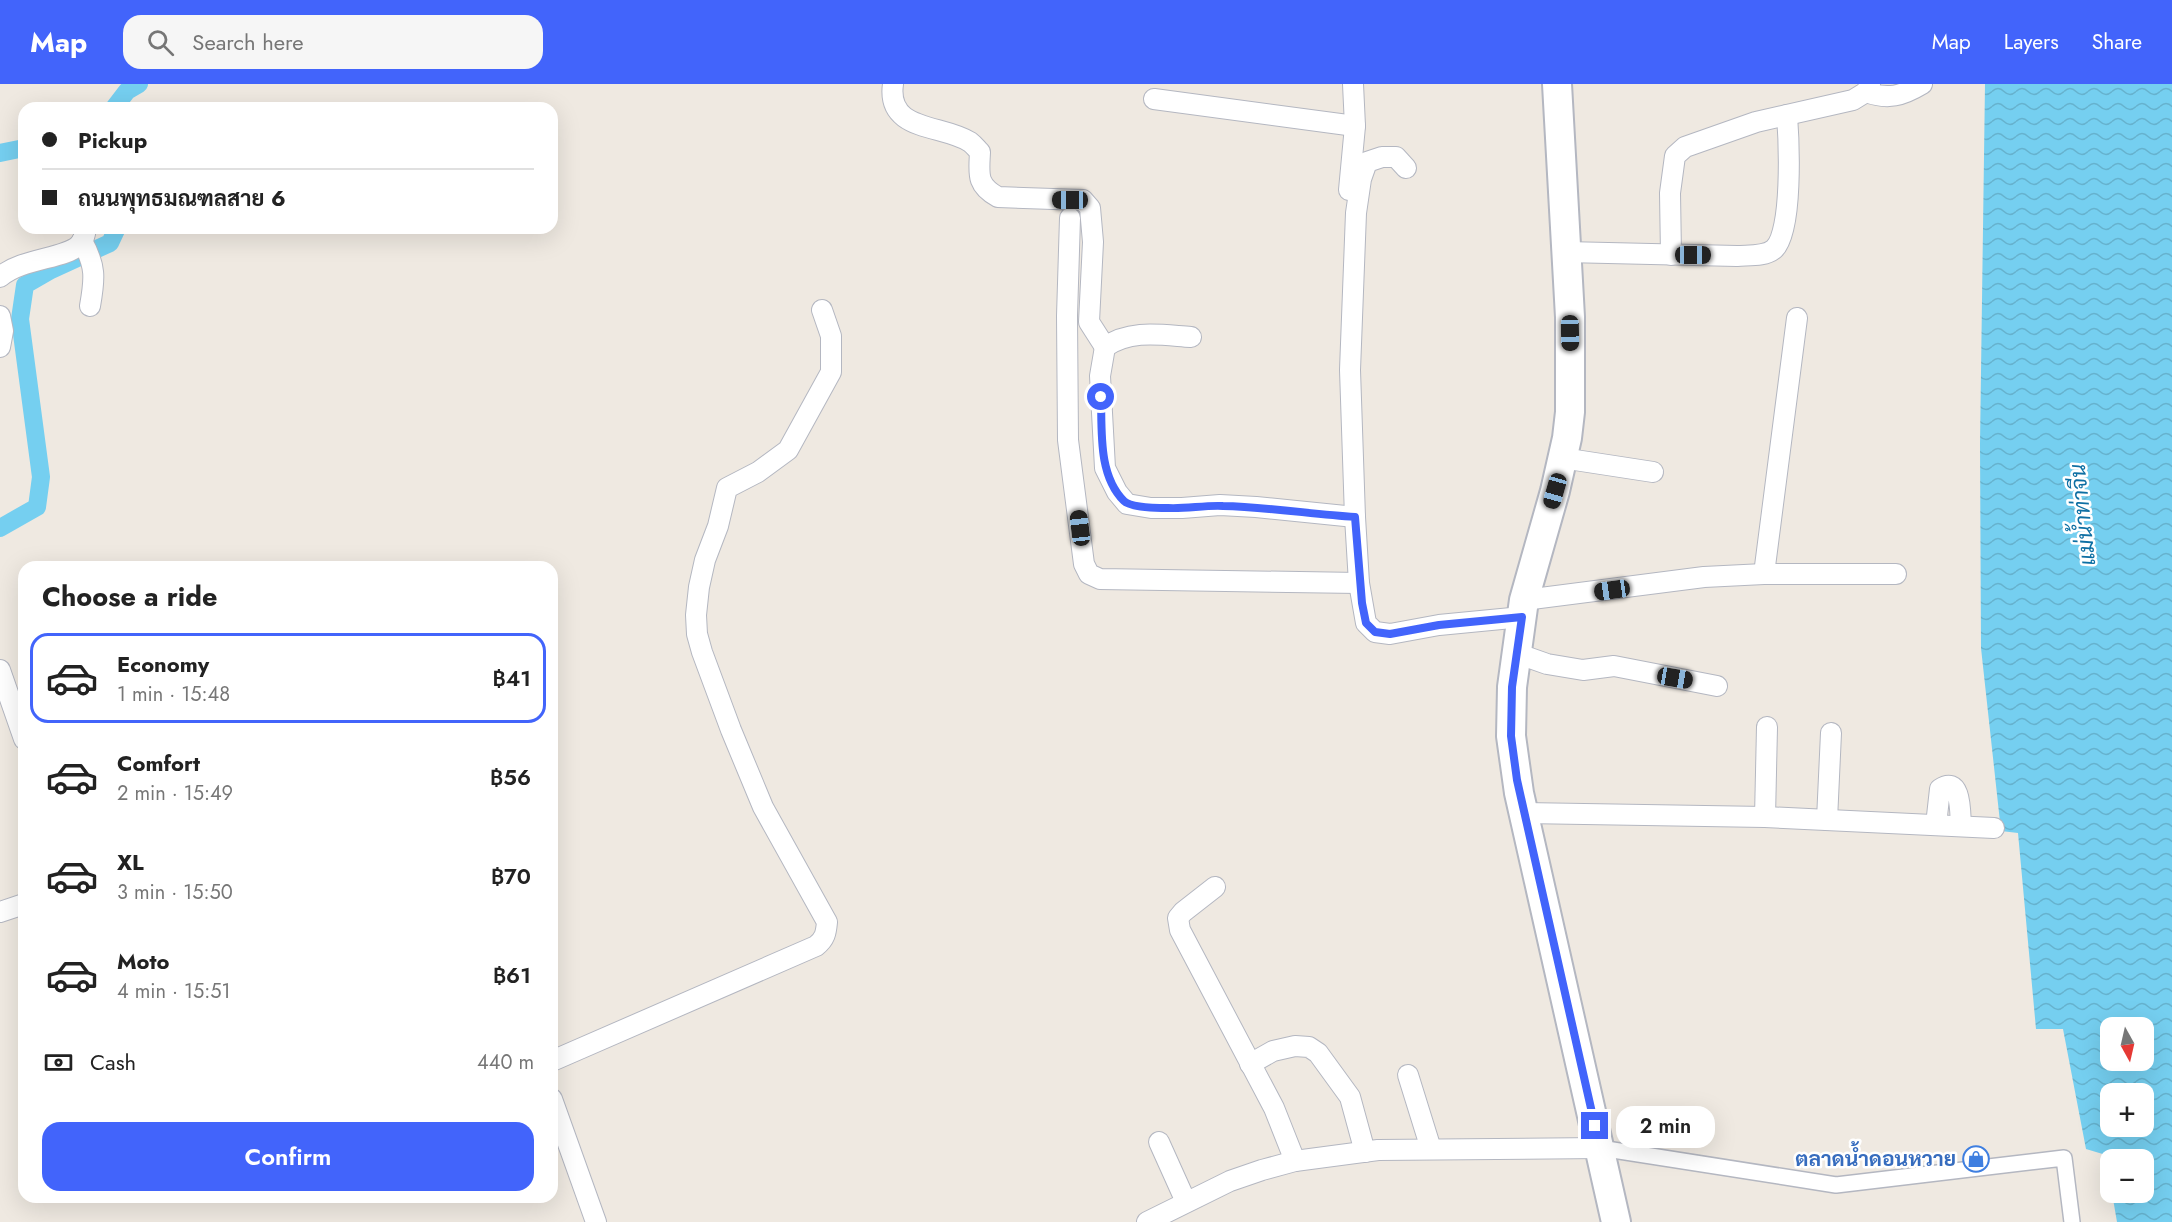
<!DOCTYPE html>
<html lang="en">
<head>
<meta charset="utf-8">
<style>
  :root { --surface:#fff; --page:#f6f6f6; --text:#222; --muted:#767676; --line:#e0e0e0; --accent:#4264fb }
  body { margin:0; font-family:Jost,Sarabun,sans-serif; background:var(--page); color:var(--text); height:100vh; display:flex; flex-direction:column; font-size:22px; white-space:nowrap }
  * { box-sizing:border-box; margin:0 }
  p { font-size:20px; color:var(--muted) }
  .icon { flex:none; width:33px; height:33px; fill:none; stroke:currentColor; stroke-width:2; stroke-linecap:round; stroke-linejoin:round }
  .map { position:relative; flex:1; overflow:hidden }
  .side { position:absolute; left:18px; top:477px; width:540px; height:642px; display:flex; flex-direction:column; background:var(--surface); border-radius:18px; box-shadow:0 6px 24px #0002 }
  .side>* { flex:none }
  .banner { position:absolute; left:18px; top:18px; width:540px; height:132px; border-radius:18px; box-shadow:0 6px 24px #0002; display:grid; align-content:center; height:132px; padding:0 24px; background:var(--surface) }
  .needle { width:39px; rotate:172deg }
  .tools { position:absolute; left:2100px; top:933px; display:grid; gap:12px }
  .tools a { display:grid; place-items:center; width:54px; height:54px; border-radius:12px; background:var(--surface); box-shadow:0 6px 24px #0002; font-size:30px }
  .end { position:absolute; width:27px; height:27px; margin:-14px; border:8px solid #4264fb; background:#fff; box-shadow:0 0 0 3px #fff }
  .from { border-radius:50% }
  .bubble { position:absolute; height:42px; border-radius:18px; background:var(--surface); box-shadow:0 6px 24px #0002; font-size:20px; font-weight:600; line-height:42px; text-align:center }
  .car { position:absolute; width:18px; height:36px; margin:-18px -9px; border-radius:8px; box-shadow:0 0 4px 2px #0007; background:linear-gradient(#222 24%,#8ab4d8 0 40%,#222 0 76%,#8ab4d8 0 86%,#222 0) }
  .banner b { display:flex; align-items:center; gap:21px; height:57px; font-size:22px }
  .banner b+b { border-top:2px solid var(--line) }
  .banner i { width:15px; height:15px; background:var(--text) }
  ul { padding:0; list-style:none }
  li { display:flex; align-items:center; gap:18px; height:90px; margin:0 12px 9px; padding:0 12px; border:3px solid transparent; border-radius:18px }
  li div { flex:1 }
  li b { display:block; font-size:22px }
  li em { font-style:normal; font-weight:600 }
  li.on { border-color:var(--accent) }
  li>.icon { width:54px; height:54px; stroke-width:1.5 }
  h2 { padding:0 24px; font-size:27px; line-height:72px }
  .pay { display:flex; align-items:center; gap:15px; height:66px; padding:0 24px; font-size:22px }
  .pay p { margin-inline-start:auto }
  .action { display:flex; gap:12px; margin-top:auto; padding:12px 24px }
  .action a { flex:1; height:69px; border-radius:18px; background:var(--accent); color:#fff; font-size:24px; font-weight:600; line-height:69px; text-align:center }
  header { display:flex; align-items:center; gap:36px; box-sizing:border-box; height:84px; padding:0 30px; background:var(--accent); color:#fff }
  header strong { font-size:28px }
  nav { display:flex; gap:33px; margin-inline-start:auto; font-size:21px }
  .search { width:420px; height:54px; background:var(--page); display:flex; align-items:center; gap:15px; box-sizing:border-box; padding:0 21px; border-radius:18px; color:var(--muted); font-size:22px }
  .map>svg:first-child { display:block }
  .water { fill:url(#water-waves); fill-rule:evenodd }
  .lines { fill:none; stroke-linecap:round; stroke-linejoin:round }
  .canal { stroke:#75cff0; stroke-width:18 }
  .pedestrian-casing { stroke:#b4b7c1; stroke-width:18 }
  .minor-casing { stroke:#b4b7c1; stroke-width:22 }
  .secondary-casing { stroke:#b4b7c1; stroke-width:32 }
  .pedestrian { stroke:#fff; stroke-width:15 }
  .minor { stroke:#fff; stroke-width:20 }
  .secondary { stroke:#fff; stroke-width:28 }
  .route { stroke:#4264fb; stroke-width:8 }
  .labels { text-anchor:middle; stroke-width:5; stroke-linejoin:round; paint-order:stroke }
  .shop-label { font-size:21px; font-weight:bold; fill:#366cbe; stroke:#fff; text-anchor:end }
  .water-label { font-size:22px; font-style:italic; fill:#0d6fa3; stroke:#fff }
</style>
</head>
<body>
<header>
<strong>Map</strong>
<div class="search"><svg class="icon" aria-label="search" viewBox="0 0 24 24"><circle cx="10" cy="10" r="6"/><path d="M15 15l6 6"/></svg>Search here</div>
<nav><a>Map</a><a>Layers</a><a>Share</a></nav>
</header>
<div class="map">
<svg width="2172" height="1138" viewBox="0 0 2172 1138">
  <defs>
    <pattern id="water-waves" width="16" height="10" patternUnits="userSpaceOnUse" patternTransform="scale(1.5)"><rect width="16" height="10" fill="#75cff0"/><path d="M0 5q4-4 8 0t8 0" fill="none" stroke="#66b2ce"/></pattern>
  </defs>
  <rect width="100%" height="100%" fill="#efe9e1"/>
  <path class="water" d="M 1985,0 L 2172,0 L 2172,1138 L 2117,1138 L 2112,1109 L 2144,1108 L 2144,1076 L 2110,1076 L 2110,1097 L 2106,1071 L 2086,1065 L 2063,945 L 2036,945 L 2018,749 L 2001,747 L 1981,564 L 1980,360 ZM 2110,944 L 2144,944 L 2144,976 L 2110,976 ZM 2110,1010 L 2144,1010 L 2144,1042 L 2110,1042 Z"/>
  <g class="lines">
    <g class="canal">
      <polyline points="114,24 127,7 139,0"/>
      <polyline points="0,69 24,64"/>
      <polyline points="0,444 37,423 41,393 20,235 25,201 51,186 110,159 117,144"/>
    </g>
    <g class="pedestrian-casing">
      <polyline id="pedestrian" points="1600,1064 1836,1101 2064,1074 2072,1138"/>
    </g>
    <g class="minor-casing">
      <g id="minor">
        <path d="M 893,0 C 886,48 942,40 970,58 C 974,61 977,65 980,68 C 979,90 976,101 998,113 L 1083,116 L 1090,124 L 1093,158 L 1089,238 L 1105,263"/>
        <path d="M 1866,8 C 1888,16 1902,12 1922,0"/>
        <polyline points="1154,15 1355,42"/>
        <polyline points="1406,84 1396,73 1382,73 1367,78 1361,95 1356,129 1350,286 1355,433 1359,499 1366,539 1375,548 1390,550 1439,541 1522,533"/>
        <polyline points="1349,106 1355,42 1353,0"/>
        <polyline points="1070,134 1067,232 1068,356 1084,480 1089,490 1100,495 1359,499"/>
        <path d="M 82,157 C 96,182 95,194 90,222"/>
        <path d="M 1565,168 L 1737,172 C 1748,171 1765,173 1774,165 C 1793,148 1789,57 1787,31"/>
        <polyline points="1671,171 1670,109 1675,72 1685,63 1756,38 1853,16 1866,8 1870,0"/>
        <path d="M 0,193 C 22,174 65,175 79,161 C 84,156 85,151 86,144"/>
        <polyline points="0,232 3,247 0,263"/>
        <path d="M 1191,253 C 1161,251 1131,245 1105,263 L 1100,292 L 1105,384 L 1117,408 L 1127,420 L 1151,424 L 1182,424 L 1220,421 L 1256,423 L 1355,433"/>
        <polyline points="1562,374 1653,388"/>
        <polyline points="1764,490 1797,234"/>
        <polyline points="1524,516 1704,493 1764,490 1896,490"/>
        <polyline points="1516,569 1547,580 1583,586 1614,582 1717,602"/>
        <polyline points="0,586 24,655"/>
        <polyline points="1523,729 1765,733 1994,744"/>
        <polyline points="1765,733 1767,643"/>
        <polyline points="1827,736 1831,649"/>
        <path d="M 1936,741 L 1940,705 C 1962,690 1960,730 1961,742"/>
        <polyline points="1215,803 1183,828 1178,834 1180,846 1274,1024 1295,1077"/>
        <polyline points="0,828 24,820"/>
        <path d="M 552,977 L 816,862 C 825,855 826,849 827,838 L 763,723 L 731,646 L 702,568 L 697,550 L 696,531 L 699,503 L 705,476 L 718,442 L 727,404 L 758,388 L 788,366 L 831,288 L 831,252 L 822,226"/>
        <polyline points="1250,980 1273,967 1295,962 1309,963 1318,969 1350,1013 1365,1068"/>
        <polyline points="1408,991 1431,1065"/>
        <polyline points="552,1015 596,1138"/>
        <polyline points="1159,1058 1186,1118"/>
        <polyline points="1147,1138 1230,1097 1262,1086 1295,1077 1378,1066 1600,1064"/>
      </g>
    </g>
    <g class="secondary-casing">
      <polyline id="secondary" points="1557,0 1570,233 1570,328 1567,354 1555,407 1524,516 1512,603 1511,652 1519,709 1616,1138"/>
    </g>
    <use href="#pedestrian" class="pedestrian"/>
    <use href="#minor" class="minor"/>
    <use href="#secondary" class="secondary"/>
  </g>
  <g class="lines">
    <path class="route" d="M 1101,313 C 1102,347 1098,391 1124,417 C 1131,424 1157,424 1168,424 C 1186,425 1205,421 1223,422 C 1267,423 1311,430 1355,433 L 1362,519 L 1366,539 L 1375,548 L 1390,550 L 1439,541 L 1522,533 L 1512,603 L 1511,652 L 1517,696 L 1595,1042"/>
  </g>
  <defs>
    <g id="shop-ring" transform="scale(1.35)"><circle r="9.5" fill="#fff" stroke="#3f7fe0" stroke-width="1.5"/><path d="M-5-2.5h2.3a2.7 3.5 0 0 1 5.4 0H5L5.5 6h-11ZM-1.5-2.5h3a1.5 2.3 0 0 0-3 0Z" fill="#3f7fe0"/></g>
  </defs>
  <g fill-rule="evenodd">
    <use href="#shop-ring" x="1976" y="1075"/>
  </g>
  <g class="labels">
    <g class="shop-label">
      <text x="1956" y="1082">ตลาดน้ำดอนหวาย</text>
    </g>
    <g class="water-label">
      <text transform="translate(2082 431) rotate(-96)" y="8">แม่น้ำท่าจีน</text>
    </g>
  </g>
</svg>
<div class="tools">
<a><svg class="needle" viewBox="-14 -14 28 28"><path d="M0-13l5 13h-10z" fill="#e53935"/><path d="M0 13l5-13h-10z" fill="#767676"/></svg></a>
<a>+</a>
<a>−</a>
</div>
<i class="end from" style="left:1101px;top:313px"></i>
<i class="end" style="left:1595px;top:1042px"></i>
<div class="bubble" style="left:1616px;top:1022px;width:99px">2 min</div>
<i class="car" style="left:1070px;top:116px;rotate:270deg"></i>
<i class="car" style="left:1693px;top:171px;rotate:90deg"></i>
<i class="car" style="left:1570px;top:249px;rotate:179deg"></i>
<i class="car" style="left:1555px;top:407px;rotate:196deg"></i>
<i class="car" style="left:1080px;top:444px;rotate:353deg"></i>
<i class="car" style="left:1612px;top:506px;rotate:262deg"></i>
<i class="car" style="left:1675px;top:594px;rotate:100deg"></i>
<div class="banner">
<b><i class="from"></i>Pickup</b>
<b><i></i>ถนนพุทธมณฑลสาย 6</b>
</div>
<section class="side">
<h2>Choose a ride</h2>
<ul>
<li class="on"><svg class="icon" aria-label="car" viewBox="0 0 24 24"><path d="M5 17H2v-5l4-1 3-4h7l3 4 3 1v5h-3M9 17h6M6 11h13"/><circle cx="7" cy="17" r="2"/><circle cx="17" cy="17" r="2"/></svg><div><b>Economy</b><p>1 min · 15:48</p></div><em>฿41</em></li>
<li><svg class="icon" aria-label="car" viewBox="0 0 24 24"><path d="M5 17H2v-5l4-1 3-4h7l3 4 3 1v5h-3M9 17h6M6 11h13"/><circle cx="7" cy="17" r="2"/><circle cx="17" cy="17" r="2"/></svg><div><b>Comfort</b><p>2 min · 15:49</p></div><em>฿56</em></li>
<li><svg class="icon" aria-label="car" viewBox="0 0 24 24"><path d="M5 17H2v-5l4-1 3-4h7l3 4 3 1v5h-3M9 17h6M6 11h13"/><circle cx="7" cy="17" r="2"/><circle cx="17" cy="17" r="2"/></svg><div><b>XL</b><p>3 min · 15:50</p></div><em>฿70</em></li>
<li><svg class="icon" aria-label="car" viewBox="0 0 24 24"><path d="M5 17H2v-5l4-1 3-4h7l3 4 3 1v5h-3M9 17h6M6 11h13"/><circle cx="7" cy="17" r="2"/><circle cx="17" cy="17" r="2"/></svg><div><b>Moto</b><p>4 min · 15:51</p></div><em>฿61</em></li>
</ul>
<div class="pay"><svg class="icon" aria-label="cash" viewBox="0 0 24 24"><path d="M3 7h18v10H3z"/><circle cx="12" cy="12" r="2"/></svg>Cash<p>440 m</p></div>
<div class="action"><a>Confirm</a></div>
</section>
</div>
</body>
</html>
